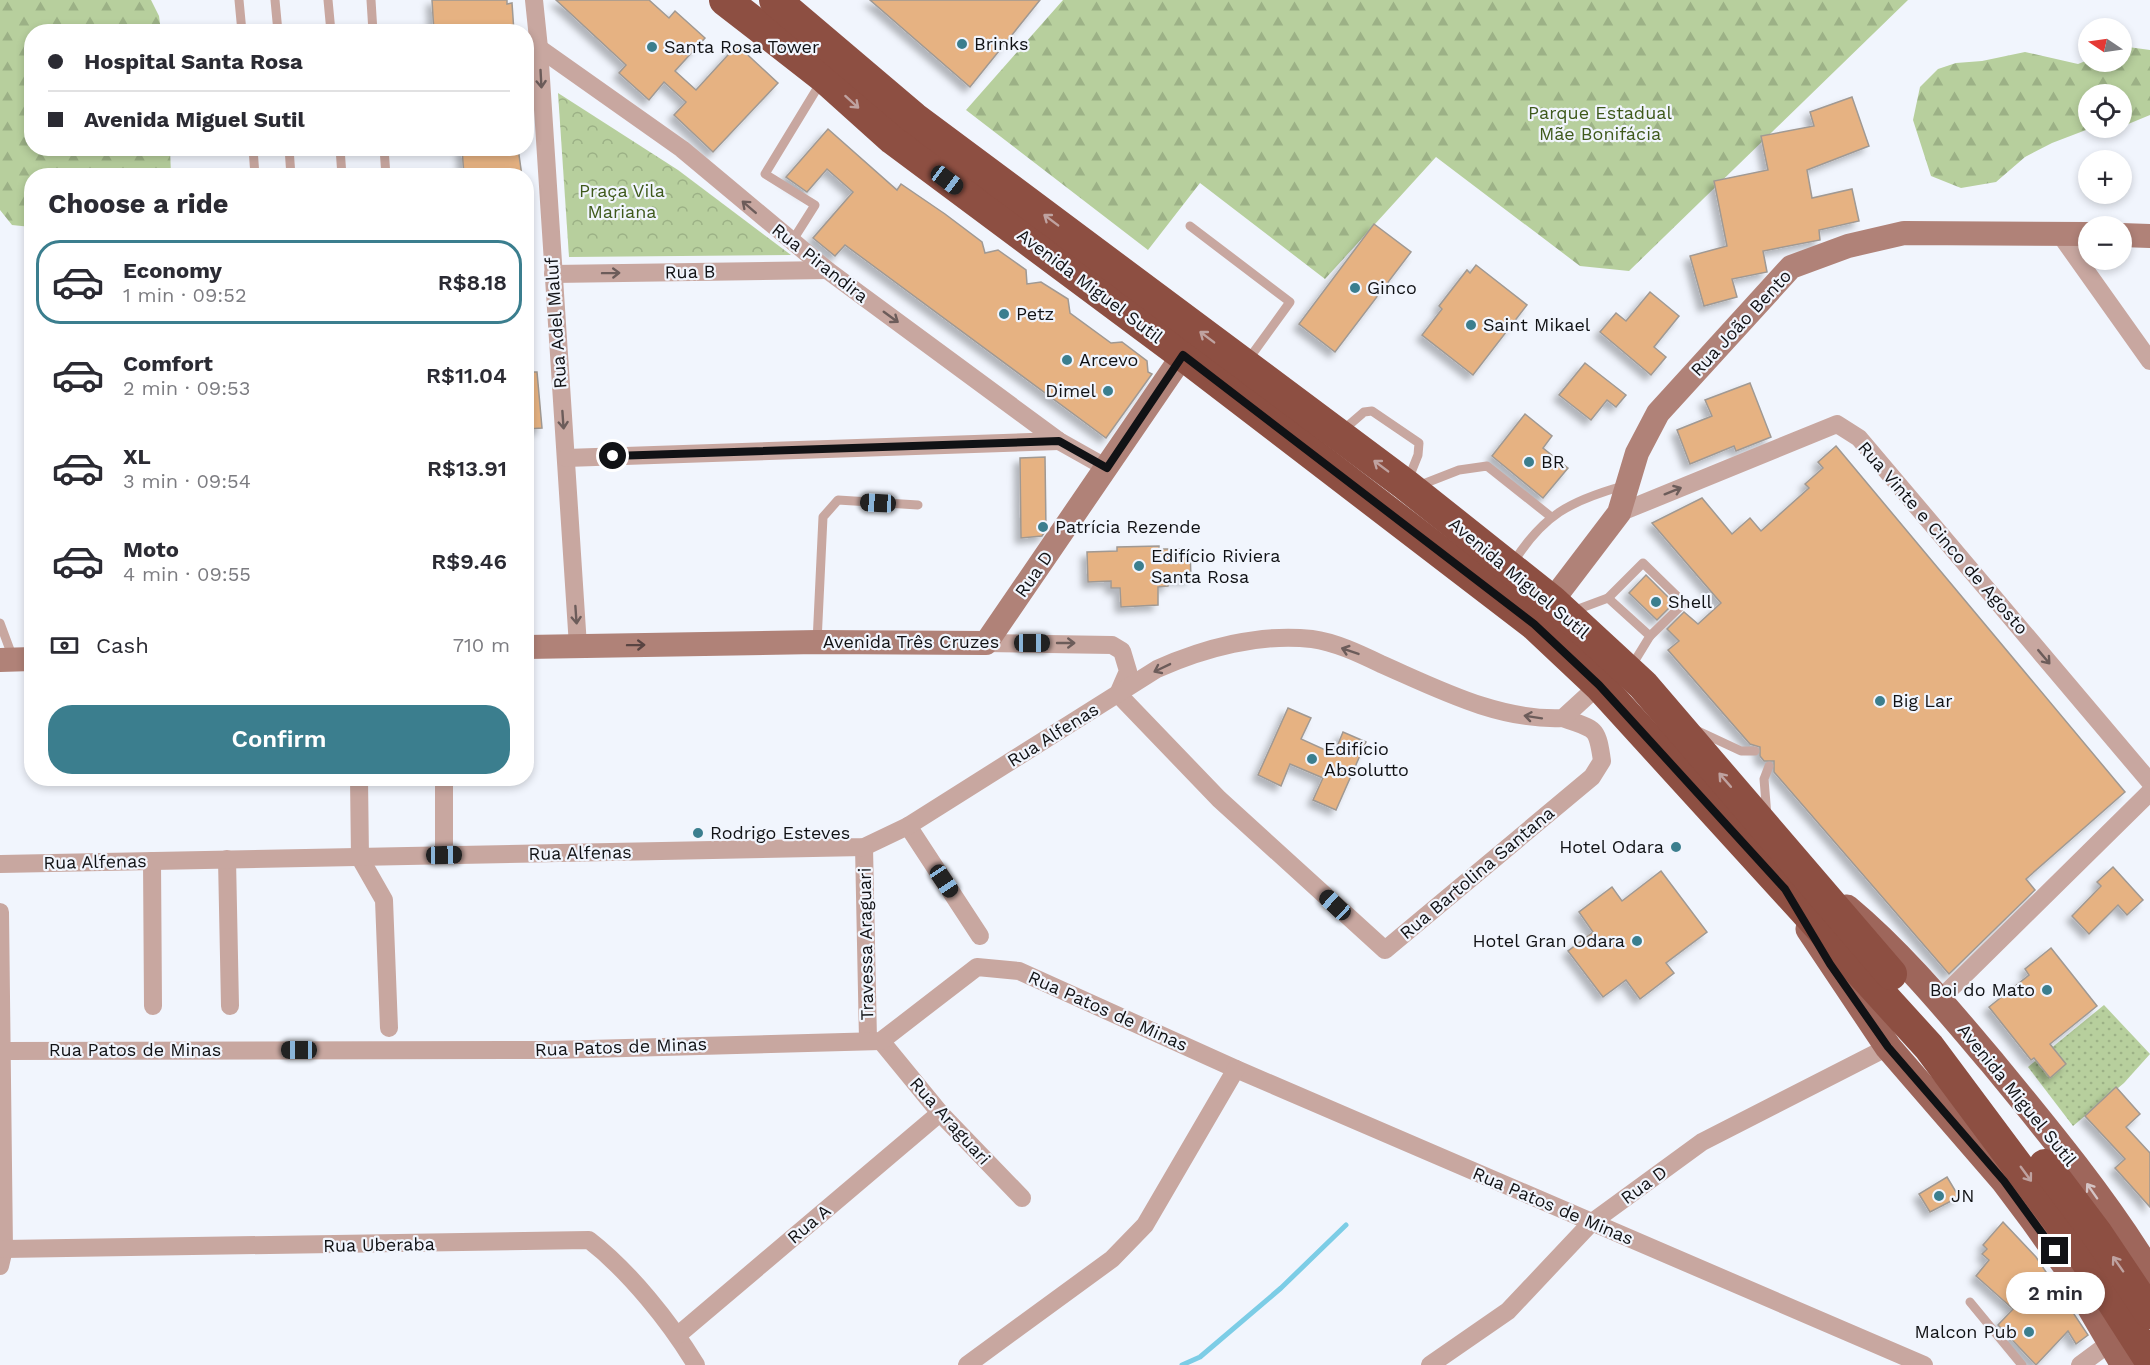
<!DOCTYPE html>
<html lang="en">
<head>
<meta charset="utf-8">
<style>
  :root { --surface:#fff; --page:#f7f7f7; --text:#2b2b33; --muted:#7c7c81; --line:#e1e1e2; --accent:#3b7e8e }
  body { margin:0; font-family:"Work Sans",sans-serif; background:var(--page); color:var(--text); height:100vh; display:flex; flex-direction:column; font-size:22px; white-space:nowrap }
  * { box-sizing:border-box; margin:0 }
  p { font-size:20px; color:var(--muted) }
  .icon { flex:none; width:33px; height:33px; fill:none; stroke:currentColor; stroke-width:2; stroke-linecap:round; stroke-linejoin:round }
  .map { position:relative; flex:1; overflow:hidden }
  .side { position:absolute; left:24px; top:168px; width:510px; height:618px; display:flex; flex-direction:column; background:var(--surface); border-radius:24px; box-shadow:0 3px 9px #0003 }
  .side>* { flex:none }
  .hud { position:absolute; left:24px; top:24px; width:510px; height:132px; border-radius:24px; box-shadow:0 3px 9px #0003; display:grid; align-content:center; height:132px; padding:0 24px; background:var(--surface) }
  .needle { width:39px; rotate:283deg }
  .controls { position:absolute; left:2078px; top:18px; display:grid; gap:12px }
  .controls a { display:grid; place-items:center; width:54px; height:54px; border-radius:50%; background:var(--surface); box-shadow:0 3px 9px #0003; font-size:30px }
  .end { position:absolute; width:27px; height:27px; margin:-14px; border:8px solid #111215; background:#fff; box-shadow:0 0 0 3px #fff }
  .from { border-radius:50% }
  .bubble { position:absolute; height:42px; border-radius:21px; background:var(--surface); box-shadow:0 3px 9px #0003; font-size:20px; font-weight:600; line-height:42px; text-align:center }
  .car { position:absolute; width:18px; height:36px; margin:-18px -9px; border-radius:8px; box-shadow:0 0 4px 2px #0007; background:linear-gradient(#222 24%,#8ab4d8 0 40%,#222 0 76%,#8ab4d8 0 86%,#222 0) }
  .hud b { display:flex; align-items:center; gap:21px; height:57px; font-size:22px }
  .hud b+b { border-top:2px solid var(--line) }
  .hud i { width:15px; height:15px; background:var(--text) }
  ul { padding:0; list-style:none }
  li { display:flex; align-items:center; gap:18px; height:84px; margin:0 12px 9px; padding:0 12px; border:3px solid transparent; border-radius:24px }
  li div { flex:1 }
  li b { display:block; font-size:22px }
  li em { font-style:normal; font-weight:600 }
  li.selected { border-color:var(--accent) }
  li>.icon { width:54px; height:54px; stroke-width:1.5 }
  h2 { padding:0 24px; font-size:27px; line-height:72px }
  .pay { display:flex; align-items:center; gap:15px; height:66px; padding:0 24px; font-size:22px }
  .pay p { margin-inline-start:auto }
  .primary-button { display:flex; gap:12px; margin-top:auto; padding:12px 24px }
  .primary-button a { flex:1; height:69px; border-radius:24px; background:var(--accent); color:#fff; font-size:24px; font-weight:600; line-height:69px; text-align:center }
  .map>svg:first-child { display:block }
  .grass { fill:url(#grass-dots) }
  .forest { fill:url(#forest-firs) }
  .park { fill:url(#park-crowns) }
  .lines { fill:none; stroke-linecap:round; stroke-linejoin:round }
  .stream { stroke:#7ccde6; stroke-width:5 }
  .building { fill:#e6b282; stroke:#a09993; stroke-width:1.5; filter:url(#shadow) }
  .lane { stroke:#c8a7a0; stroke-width:9 }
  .street { stroke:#c8a7a0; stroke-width:18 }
  .secondary { stroke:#b08278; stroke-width:24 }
  .primary { stroke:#9e665b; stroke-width:27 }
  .highway { stroke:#8d4f42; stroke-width:32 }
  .oneway { stroke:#6c5c5a }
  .oneway2 { stroke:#bfa2a0 }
  .oneway3 { stroke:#594442 }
  .oneway4 { stroke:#d4c3c4 }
  .route { stroke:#111215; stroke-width:8 }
  .poi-dot { fill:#3b7e8e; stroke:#f1f5fd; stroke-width:2 }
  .labels { text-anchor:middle; stroke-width:4.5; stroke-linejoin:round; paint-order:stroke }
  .poi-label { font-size:18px; fill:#111215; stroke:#f1f5fd; text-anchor:start }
  .park-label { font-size:18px; fill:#3e591b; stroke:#f1f5fd }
  .street-label { font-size:18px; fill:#111215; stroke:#f1f5fd }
</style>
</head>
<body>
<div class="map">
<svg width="2150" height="1365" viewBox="0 0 2150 1365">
  <defs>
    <pattern id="grass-dots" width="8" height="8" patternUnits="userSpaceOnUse" patternTransform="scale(1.5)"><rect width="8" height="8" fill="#b7cf9d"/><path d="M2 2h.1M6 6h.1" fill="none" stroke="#9cb186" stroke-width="1.8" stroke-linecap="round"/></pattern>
    <pattern id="forest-firs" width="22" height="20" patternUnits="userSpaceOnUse" patternTransform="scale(1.5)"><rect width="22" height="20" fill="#b7cf9d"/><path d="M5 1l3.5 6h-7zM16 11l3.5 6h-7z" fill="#9cb186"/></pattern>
    <pattern id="park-crowns" width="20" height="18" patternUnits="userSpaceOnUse" patternTransform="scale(1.5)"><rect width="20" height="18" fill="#b7cf9d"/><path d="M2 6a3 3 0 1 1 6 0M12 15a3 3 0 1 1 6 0" fill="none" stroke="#9cb186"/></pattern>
    <filter id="shadow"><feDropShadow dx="-5.5" dy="5.5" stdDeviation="3" flood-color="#0004"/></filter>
  </defs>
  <rect width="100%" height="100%" fill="#f1f5fd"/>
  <polygon class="grass" points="2104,1005 2150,1054 2124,1083 2073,1126 2028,1067"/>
  <g class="forest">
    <polygon points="0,0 151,0 159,16 161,31 32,32 32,148 170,149 171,175 32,176 31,227 12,225 0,210"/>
    <polygon points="1063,0 1908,0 1629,271 1580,266 1436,157 1325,279 1200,183 1148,250 966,110"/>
    <polygon points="2121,46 2150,50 2150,115 2121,127 2121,94 2088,94 2088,128 2121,128 2086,130 2052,143 2025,157 1996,182 1961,188 1931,176 1913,120 1920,87 1938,69 1956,63 1982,61 2025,52 2078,64 2088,60 2121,62"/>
  </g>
  <polygon class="park" points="558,93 678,170 791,255 569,257"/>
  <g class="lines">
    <polyline class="stream" points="1182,1365 1200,1357 1281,1288 1346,1225"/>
  </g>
  <g class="building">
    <polygon points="432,0 507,0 507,4 512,3 514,32 434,32"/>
    <polygon points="556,0 649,0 669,18 675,11 705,38 675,71 696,90 737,45 778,83 713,152 674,115 686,102 664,82 649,100 619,73 626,65"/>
    <polygon points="870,0 1040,0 970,87"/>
    <polygon points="1852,97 1869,146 1807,170 1812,198 1852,189 1859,221 1819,230 1820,240 1763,251 1767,272 1732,279 1737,297 1704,306 1690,256 1727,246 1714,181 1768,170 1761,136 1814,126 1810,112"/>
    <polygon points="828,129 897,190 901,184 945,214 982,242 985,253 998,250 1026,270 1027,284 1041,282 1068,299 1070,313 1111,343 1122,342 1147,361 1148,372 1152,374 1106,438 845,245 835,256 813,238 853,192 827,169 807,192 786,177"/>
    <polygon points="462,148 518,148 522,176 464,176"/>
    <polygon points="1374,224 1411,252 1335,352 1299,324"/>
    <polygon points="1476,265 1527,305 1473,375 1422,335 1442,309 1439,306 1467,270 1470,273"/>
    <polygon points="1650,292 1679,316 1654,347 1666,357 1651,375 1600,332 1616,313 1626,321"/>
    <polygon points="1585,363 1626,395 1616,407 1607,400 1591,420 1559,395"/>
    <polygon points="526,372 537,372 542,428 528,429"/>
    <polygon points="1750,383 1771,437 1736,451 1734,446 1690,464 1677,430 1712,416 1705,400"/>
    <polygon points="1525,414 1552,436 1543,448 1568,468 1543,498 1492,456"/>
    <polygon points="1836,446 2125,792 2026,879 2035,890 1949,974 1774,772 1774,761 1764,761 1760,756 1760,747 1750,744 1668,650 1679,641 1667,629 1684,612 1698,624 1721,603 1652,523 1702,498 1732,534 1750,518 1761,531 1809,488 1805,484 1823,468 1818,462"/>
    <polygon points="1045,457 1046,530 1042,536 1021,538 1020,458"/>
    <polygon points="1159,546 1159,549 1190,549 1191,579 1168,579 1168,586 1158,587 1158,605 1121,607 1120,588 1111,588 1111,581 1088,582 1087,552 1117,551 1117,547"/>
    <polygon points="1646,575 1674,603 1657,620 1629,593"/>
    <polygon points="1288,708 1311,718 1301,739 1334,754 1343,732 1366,742 1336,810 1313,800 1323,778 1290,764 1281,786 1258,775"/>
    <polygon points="2113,867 2143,900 2127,915 2118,905 2089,934 2072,916 2101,886 2097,882"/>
    <polygon points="1661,871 1707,932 1666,963 1674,973 1640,999 1626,980 1603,997 1568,951 1593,932 1579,912 1612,887 1622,901"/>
    <polygon points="2051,948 2097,1006 2050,1044 2066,1064 2050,1078 2034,1058 2031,1060 1989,1007 2029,975 2025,969"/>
    <polygon points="2116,1087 2140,1114 2126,1127 2150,1153 2150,1207 2115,1168 2125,1159 2085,1116"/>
    <polygon points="1947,1177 1959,1197 1930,1212 1919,1194"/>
    <polygon points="2003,1222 2036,1257 2088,1335 2076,1344 2068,1331 2036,1365 1998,1325 2013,1309 1976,1276 1989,1260 1982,1254 1987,1249 1983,1245"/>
  </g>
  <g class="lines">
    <g class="lane">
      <polyline points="239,0 242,32"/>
      <polyline points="275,0 278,32"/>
      <polyline points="328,0 331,32"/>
      <polyline points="371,0 373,32"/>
      <polyline points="253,148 255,176"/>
      <polyline points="289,148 291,176"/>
      <polyline points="340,148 342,176"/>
      <polyline points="384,148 386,176"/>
      <polyline points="1190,226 1290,302 1248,360"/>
      <polyline points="791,243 815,205 765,174 821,82"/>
      <polyline points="1342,431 1364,412 1372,411 1419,443 1418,455 1408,480"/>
      <polyline points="1418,486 1459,470 1487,466 1550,516"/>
      <path d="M 1513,563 C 1543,515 1570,501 1623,486"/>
      <polyline points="1608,598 1643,563 1684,603 1650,636"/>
      <polyline points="1573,611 1608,598 1650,636 1631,667"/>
      <polyline points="0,623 13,658"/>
      <polyline points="817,642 823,517 838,500 918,505"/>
      <polyline points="1696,730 1741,751 1755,751"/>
      <polyline points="1767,816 1764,779 1769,766"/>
      <polyline points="1970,1302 2022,1365"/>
    </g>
    <g class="street">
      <polyline points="534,0 539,48 578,646"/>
      <polyline points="539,48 682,149 827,270 1059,441 1107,468"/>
      <polyline points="2059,233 2150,361"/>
      <polyline points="553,274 827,270"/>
      <polyline points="566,458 1059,441"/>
      <polyline points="1619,513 1837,424 1859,438 2150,782"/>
      <polyline points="986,643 1112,645 1122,651 1128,671 1118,694"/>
      <path d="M 1118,694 L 1219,799 L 1385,950 L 1592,777 L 1602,761 C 1597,725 1595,730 1563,718"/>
      <polyline points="359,778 360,858 384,900 389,1028"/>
      <polyline points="444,778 444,855"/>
      <polyline points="908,826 980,936"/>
      <polyline points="864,847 868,1040"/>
      <polyline points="227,859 230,1006"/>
      <polyline points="152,861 153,1006"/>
      <path d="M 0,864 L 864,847 L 908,826 L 1157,669 C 1204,648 1260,633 1312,639 C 1335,642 1360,654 1381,664 C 1438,689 1499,721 1563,718 L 1599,685"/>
      <polyline points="0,912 4,1249 0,1266"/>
      <polyline points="1939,1000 2150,792"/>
      <polyline points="881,1041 940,1113 1022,1198"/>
      <polyline points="1,1051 552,1050 881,1041 977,967 1019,971 1236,1069 1924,1365"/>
      <path d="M 4,1249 L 589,1240 C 629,1271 670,1322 696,1365"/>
      <polyline points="678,1335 940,1113"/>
      <polyline points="967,1365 1112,1259 1145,1225 1236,1069"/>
      <polyline points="1430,1365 1508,1311 1591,1223 1702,1142 1888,1047"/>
      <polyline points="2080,1365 2111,1342"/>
    </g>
    <g class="secondary">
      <polyline points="2121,235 2150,236"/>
      <polyline points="1552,601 1619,513 1637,453 1658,413 1791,267 1848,246 1904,233 2088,234"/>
      <polyline points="526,647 817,642 986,643 1183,355"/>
      <polyline points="0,660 32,659"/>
    </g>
    <g class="primary">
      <path d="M 1847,908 C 1901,953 1946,1008 1991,1061 C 2047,1129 2104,1198 2150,1273"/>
      <polyline points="1809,929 1888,1047 2004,1181 2034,1221 2066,1266 2124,1365"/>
    </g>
    <g class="highway">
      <polyline points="725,0 824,77 893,139 1183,355 1534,624 1599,685 1929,1047 2075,1243 2150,1360"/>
      <polyline points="775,0 914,118 1406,485 1552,601 1643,685 1891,974"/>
      <polyline points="2045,1165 2097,1234 2150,1313"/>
    </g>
  </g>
  <defs><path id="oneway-shaft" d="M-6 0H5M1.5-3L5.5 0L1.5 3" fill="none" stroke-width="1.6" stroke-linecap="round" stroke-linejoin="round" transform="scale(1.5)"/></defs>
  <g class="oneway">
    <use href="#oneway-shaft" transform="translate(541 79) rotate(87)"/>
    <use href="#oneway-shaft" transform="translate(749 207) rotate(-139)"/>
    <use href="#oneway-shaft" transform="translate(611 273) rotate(-1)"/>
    <use href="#oneway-shaft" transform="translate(891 317) rotate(36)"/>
    <use href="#oneway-shaft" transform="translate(563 420) rotate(86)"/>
    <use href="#oneway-shaft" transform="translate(1673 491) rotate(-22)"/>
    <use href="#oneway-shaft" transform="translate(576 615) rotate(86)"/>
    <use href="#oneway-shaft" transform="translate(1066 643)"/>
    <use href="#oneway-shaft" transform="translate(1350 651) rotate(-161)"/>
    <use href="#oneway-shaft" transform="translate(2044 657) rotate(50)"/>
    <use href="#oneway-shaft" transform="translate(1162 668) rotate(154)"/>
    <use href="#oneway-shaft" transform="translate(1533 717) rotate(-171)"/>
  </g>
  <g class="oneway2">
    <use href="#oneway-shaft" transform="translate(852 102) rotate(42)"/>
    <use href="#oneway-shaft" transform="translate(1051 220) rotate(-143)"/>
    <use href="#oneway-shaft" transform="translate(1207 337) rotate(-143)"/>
    <use href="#oneway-shaft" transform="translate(1381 466) rotate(-143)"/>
    <use href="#oneway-shaft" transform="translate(1725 780) rotate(-131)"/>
    <use href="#oneway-shaft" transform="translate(2026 1174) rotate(54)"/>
    <use href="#oneway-shaft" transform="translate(2118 1264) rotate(-125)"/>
  </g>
  <use class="oneway3" href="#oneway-shaft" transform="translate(636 645) rotate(-1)"/>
  <use class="oneway4" href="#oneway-shaft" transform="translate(2092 1191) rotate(-125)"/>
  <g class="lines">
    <polyline class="route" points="613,456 1059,441 1107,468 1183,355 1534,624 1599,685 1785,889 1830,964 1888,1047 2004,1181 2055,1251"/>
  </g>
  <g class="poi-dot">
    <circle cx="962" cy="44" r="6"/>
    <circle cx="652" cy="47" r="6"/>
    <circle cx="1355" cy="288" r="6"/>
    <circle cx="1004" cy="314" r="6"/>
    <circle cx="1471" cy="325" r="6"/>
    <circle cx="1067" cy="360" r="6"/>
    <circle cx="1108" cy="391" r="6"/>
    <circle cx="1529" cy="462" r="6"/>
    <circle cx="1043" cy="527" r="6"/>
    <circle cx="1139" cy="566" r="6"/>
    <circle cx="1656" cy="602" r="6"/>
    <circle cx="1880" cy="701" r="6"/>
    <circle cx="1312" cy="759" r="6"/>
    <circle cx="698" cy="833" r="6"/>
    <circle cx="1676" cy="847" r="6"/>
    <circle cx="1637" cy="941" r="6"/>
    <circle cx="2047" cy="990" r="6"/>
    <circle cx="1939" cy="1196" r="6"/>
    <circle cx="2029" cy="1332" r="6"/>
  </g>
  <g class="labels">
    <g class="poi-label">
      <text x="974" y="50">Brinks</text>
      <text x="664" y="53">Santa Rosa Tower</text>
      <text x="1367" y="294">Ginco</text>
      <text x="1016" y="320">Petz</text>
      <text x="1483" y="331">Saint Mikael</text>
      <text x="1079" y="366">Arcevo</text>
      <text x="1096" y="397" text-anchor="end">Dimel</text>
      <text x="1541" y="468">BR</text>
      <text x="1055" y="533">Patrícia Rezende</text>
      <text x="1151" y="562">Edifício Riviera<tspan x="1151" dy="21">Santa Rosa</tspan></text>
      <text x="1668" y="608">Shell</text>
      <text x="1892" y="707">Big Lar</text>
      <text x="1324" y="755">Edifício<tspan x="1324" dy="21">Absolutto</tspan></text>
      <text x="710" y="839">Rodrigo Esteves</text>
      <text x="1664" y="853" text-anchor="end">Hotel Odara</text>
      <text x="1625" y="947" text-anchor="end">Hotel Gran Odara</text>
      <text x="2035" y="996" text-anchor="end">Boi do Mato</text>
      <text x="1951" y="1202">JN</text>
      <text x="2017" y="1338" text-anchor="end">Malcon Pub</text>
    </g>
    <g class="park-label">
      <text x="1600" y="119">Parque Estadual<tspan x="1600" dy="21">Mãe Bonifácia</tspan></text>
      <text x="622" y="197">Praça Vila<tspan x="622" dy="21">Mariana</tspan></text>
    </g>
    <g class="street-label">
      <text transform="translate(820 263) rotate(38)" y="6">Rua Pirandira</text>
      <text transform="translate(690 272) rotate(-1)" y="6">Rua B</text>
      <text transform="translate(1090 286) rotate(37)" y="6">Avenida Miguel Sutil</text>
      <text transform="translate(556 323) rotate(-94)" y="6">Rua Adel Maluf</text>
      <text transform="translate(1741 323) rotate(-47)" y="6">Rua João Bento</text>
      <text transform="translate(1943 538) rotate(49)" y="6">Rua Vinte e Cinco de Agosto</text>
      <text transform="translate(1034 574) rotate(-55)" y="6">Rua D</text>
      <text transform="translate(1519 578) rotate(40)" y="6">Avenida Miguel Sutil</text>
      <text x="911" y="648">Avenida Três Cruzes</text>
      <text transform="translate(1053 735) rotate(-32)" y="6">Rua Alfenas</text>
      <text transform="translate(580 853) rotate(-1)" y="6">Rua Alfenas</text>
      <text transform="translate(95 862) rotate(-1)" y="6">Rua Alfenas</text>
      <text transform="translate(1477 873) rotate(-40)" y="6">Rua Bartolina Santana</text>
      <text transform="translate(866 944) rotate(-91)" y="6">Travessa Araguari</text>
      <text transform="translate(1108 1011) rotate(24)" y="6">Rua Patos de Minas</text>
      <text transform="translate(621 1047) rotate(-2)" y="6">Rua Patos de Minas</text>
      <text x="135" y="1056">Rua Patos de Minas</text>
      <text transform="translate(2017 1095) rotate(51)" y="6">Avenida Miguel Sutil</text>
      <text transform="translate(950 1121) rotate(48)" y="6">Rua Araguari</text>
      <text transform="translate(1644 1185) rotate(-36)" y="6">Rua D</text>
      <text transform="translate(1553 1206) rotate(23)" y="6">Rua Patos de Minas</text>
      <text transform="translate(809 1224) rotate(-40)" y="6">Rua A</text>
      <text transform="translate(379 1245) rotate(-1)" y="6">Rua Uberaba</text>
    </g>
  </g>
</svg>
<div class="controls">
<a><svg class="needle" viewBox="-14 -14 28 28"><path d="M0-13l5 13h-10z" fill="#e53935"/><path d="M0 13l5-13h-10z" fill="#7c7c81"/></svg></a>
<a><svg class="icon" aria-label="locate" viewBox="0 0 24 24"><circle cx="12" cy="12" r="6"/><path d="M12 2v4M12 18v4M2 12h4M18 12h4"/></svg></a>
<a>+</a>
<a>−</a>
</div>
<i class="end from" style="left:613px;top:456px"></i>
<i class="end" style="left:2055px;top:1251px"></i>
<div class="bubble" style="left:2006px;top:1272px;width:99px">2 min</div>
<i class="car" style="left:947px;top:180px;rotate:127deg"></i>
<i class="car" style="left:878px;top:503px;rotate:273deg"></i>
<i class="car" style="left:1032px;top:643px;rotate:90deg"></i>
<i class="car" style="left:444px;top:855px;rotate:89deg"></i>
<i class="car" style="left:944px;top:881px;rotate:146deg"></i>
<i class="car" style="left:1335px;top:905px;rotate:313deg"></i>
<i class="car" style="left:299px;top:1050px;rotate:270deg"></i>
<div class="hud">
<b><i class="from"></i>Hospital Santa Rosa</b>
<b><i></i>Avenida Miguel Sutil</b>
</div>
<section class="side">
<h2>Choose a ride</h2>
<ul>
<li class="selected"><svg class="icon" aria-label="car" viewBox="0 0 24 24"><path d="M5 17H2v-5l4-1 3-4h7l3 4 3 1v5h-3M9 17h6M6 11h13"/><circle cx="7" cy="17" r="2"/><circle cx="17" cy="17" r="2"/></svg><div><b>Economy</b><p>1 min · 09:52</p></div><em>R$8.18</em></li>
<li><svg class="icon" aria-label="car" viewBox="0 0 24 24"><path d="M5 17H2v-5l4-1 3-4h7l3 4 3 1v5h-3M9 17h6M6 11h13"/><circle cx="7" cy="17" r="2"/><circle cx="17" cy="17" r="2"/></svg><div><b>Comfort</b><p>2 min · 09:53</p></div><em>R$11.04</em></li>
<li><svg class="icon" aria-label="car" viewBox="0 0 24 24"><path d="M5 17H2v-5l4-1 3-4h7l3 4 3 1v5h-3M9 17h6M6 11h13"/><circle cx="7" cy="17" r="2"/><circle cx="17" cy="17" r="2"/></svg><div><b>XL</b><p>3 min · 09:54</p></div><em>R$13.91</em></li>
<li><svg class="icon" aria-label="car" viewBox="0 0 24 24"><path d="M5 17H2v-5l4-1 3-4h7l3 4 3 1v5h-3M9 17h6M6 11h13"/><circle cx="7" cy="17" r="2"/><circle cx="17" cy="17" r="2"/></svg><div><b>Moto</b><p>4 min · 09:55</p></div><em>R$9.46</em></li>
</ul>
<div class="pay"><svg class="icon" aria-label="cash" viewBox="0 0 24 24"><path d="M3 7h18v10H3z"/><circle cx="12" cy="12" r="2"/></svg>Cash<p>710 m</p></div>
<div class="primary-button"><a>Confirm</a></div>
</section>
</div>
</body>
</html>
